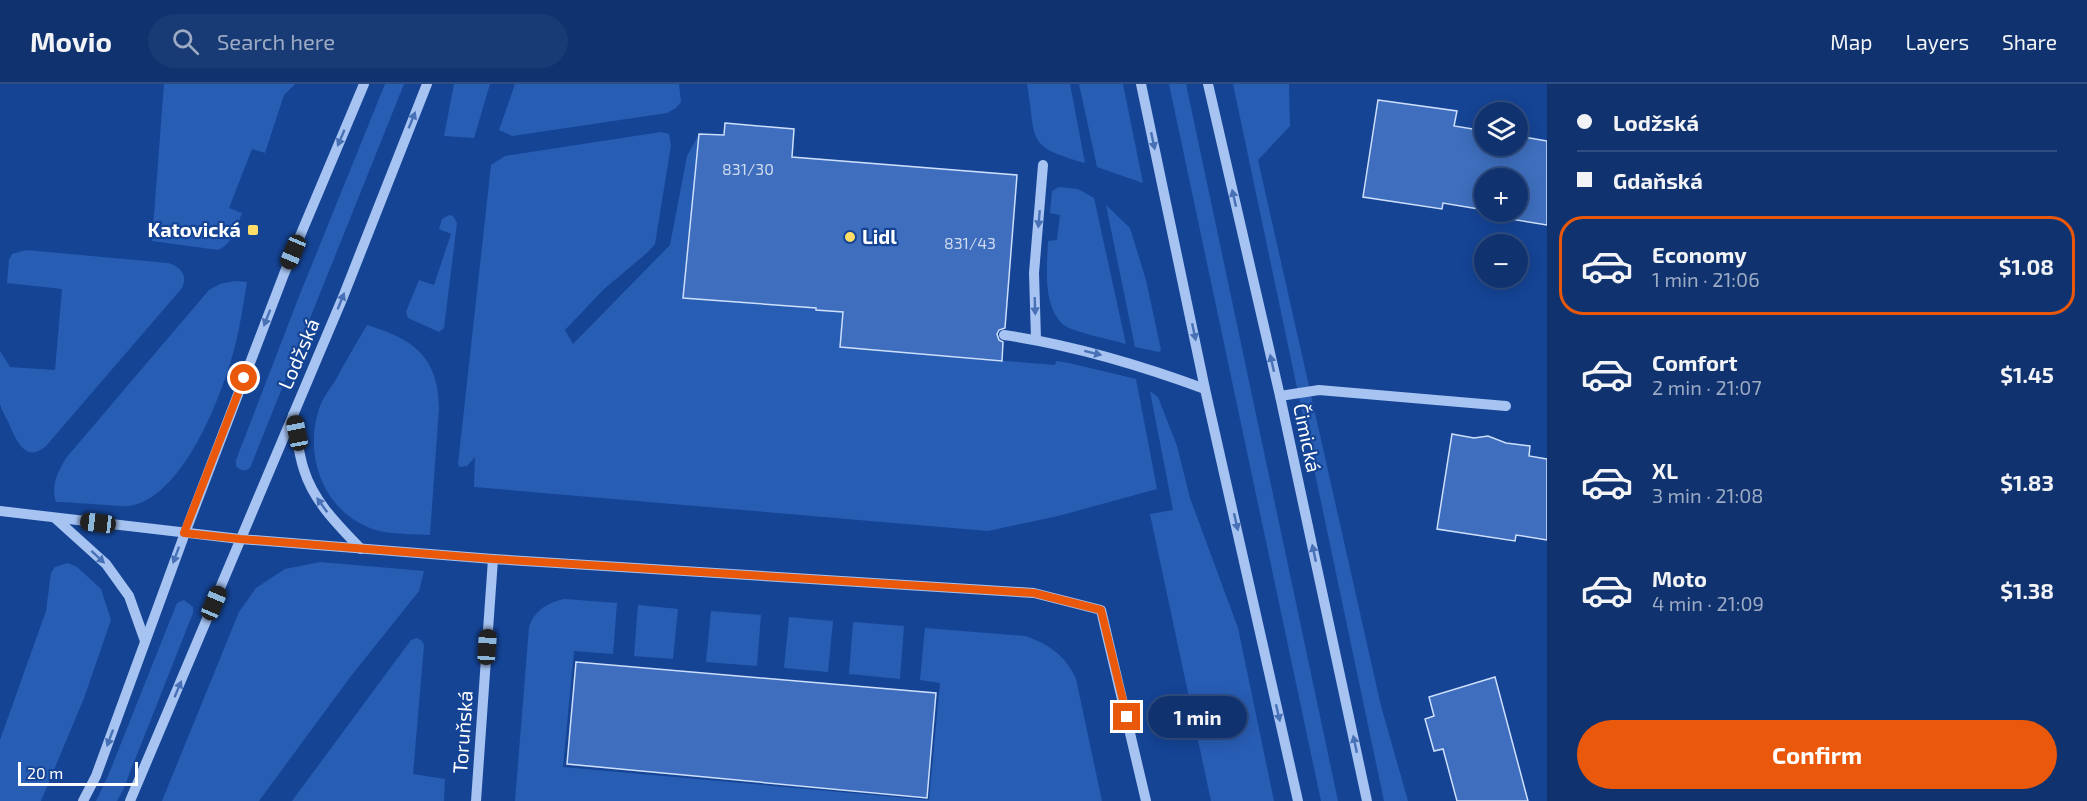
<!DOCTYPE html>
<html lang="en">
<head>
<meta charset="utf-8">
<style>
  :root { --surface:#103370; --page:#193b75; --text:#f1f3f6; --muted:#9caac3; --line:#304e83; --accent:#ea580c }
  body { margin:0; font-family:"Exo 2",sans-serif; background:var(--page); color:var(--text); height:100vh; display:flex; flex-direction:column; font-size:22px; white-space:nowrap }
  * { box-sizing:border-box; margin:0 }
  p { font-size:20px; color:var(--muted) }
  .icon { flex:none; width:33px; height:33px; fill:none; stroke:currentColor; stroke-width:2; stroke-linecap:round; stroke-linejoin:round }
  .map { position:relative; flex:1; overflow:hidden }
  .panel { display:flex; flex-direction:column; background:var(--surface); width:540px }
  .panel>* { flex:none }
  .guide { display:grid; align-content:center; height:132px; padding:0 30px; background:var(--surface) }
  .controls { position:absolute; left:1474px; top:18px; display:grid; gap:12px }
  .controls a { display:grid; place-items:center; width:54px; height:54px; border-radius:50%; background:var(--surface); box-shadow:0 3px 15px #0003,0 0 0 2px var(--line); font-size:30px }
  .scale { position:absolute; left:18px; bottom:15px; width:120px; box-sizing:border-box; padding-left:6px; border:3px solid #fff; border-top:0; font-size:16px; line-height:21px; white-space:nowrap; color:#fff; -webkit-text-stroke:4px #154495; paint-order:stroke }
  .end { position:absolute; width:27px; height:27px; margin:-14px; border:8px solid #ea580c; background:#fff; box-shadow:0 0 0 3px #fff }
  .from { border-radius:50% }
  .bubble { position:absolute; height:42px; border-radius:21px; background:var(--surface); box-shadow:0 3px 15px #0003,0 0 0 2px var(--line); font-size:20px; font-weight:700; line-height:42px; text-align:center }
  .car { position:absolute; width:18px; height:36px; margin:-18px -9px; border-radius:8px; box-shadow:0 0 4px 2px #0007; background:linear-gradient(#222 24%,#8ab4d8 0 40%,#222 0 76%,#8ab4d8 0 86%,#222 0) }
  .guide b { display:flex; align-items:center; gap:21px; height:57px; font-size:22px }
  .guide b+b { border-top:2px solid var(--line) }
  .guide i { width:15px; height:15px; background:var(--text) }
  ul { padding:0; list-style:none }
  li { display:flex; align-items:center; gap:18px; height:99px; margin:0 12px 9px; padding:0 18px; border:3px solid transparent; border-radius:24px }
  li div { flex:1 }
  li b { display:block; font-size:22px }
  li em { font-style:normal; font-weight:700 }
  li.selected { border-color:var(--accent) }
  li>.icon { width:54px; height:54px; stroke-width:1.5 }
  .primary-button { display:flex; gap:12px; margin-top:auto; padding:12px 30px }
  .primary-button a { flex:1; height:69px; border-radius:36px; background:var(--accent); color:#fff; font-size:24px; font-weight:700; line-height:69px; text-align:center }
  header { display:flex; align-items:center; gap:36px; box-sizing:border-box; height:84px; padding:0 30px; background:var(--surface); border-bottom:2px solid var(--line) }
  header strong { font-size:28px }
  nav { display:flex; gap:33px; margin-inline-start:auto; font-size:21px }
  .search { width:420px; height:54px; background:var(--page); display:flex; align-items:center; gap:15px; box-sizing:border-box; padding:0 21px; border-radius:33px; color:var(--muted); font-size:22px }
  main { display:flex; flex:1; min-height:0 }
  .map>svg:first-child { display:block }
  .green { fill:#285db4 }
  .building { fill:#3e6ebd; stroke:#cddffc; stroke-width:1.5 }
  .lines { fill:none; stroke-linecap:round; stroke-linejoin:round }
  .minor { stroke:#a6c3f1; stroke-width:10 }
  .oneway { fill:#4870b5 }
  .route { stroke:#ea580c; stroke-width:8 }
  .poi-dot { fill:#ffdd67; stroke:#154495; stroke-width:2 }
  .labels { text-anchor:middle; stroke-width:4.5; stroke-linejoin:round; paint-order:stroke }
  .number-label { font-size:16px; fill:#cfdbee }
  .poi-label { font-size:20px; font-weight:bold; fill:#fff; stroke:#154495; text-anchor:end }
  .street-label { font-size:20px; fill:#fff; stroke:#154495 }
</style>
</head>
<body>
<header>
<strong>Movio</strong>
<div class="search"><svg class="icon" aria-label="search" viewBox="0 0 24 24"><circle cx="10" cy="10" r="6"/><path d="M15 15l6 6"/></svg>Search here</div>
<nav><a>Map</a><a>Layers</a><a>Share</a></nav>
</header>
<main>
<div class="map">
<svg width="1547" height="717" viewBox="0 0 1547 717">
  <rect width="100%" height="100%" fill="#154495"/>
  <g class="green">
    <path d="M 164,0 L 295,0 L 284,11 L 265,69 L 252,65 L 229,124 L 242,129 C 236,144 233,159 218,166 L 152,157 Z"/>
    <path d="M 385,0 L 404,0 L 250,384 C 244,388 241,387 236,382 L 236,376 L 300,210 Z"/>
    <polygon points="454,0 490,0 474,54 444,52"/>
    <polygon points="515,0 679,0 681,18 676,24 667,29 512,52 499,46"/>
    <path d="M 1027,0 L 1070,0 L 1085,79 C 1024,62 1037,56 1027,0 Z"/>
    <polygon points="1079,0 1123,0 1143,99 1097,83"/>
    <polygon points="1169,0 1186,0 1338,717 1321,717"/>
    <polygon points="1233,0 1289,0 1290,42 1258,76 1381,622 1408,717 1384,717"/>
    <polygon points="661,48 669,50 671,61 655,160 648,168 604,205 565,246 573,260 670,161 687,72 699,50 683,214 816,224 843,228 841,263 1055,281 1056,277 1069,279 1136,295 1157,405 1058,432 988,447 474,403 475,373 467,382 460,383 458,380 491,81 505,72"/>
    <path d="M 1059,103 L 1078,105 L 1094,114 L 1126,260 C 1113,256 1072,248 1064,241 C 1042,223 1047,182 1048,157 L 1057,156 L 1060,131 L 1050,129 L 1052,107 Z"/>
    <polygon points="1106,121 1130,144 1146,196 1161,266 1159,268 1135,263"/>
    <polygon points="449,131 453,132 457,139 444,244 439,248 408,234 406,228 419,196 434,201 451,150 439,145 442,135"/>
    <path d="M 26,166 L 168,179 C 181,183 188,191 182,204 L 46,362 C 26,379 17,358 10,342 C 7,335 2,327 0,320 C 0,306 0,282 0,267 L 10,283 L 55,286 L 62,205 L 7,199 L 9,176 L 12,170 Z"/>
    <path d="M 234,197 L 247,198 C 243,221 240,244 234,266 C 221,313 183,414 129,422 C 121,423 113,421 106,421 C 89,420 72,418 56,418 C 51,401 57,390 66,374 L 209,206 L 220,200 Z"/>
    <path d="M 367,241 C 413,255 438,272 439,324 L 430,451 C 415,450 398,450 384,448 C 328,437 302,376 319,325 C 322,315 329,306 335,297 C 345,278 356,260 367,241 Z"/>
    <polygon points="1150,307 1158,313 1177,362 1190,414 1238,544 1274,717 1211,717 1150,430 1173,426"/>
    <polygon points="320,478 424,487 419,507 351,592 259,717 162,717 239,528 256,504 285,485"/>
    <polygon points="68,479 77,483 101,505 111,536 84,614 41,717 0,717 0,656 46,527 51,489 55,483"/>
    <path d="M 565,515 L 617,519 L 613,570 L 574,567 L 563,683 L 929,716 L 940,599 L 920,596 L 925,544 L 1025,552 C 1049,560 1066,572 1076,595 L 1102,717 L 515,717 L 529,543 C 535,526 548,518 565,515 Z"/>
    <polygon points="184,516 193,523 193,529 123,706 117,717 96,717 108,692 177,519"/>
    <polygon points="638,521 678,525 673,575 634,572"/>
    <polygon points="711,527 761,531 757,582 706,578"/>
    <polygon points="789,533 833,537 828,588 784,584"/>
    <polygon points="853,538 904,542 900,595 849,590"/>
    <polygon points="417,554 422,557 424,561 413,690 445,695 444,717 292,717 411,556"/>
  </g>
  <g class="building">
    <polygon points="1378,16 1457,27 1454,42 1485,47 1485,62 1518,62 1518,52 1547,57 1547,141 1510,135 1511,130 1496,128 1518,128 1518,94 1485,94 1485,126 1443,119 1442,125 1363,113"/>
    <polygon points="725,39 794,45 792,73 1017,91 1005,244 999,246 997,250 999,256 1003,258 1002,277 840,263 843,228 816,226 816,224 683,214 699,50 724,51"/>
    <polygon points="1452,350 1474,354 1488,352 1506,359 1530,362 1529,372 1547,375 1547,456 1516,451 1515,457 1437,445"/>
    <polygon points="576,578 936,609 927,714 567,680"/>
    <polygon points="1495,593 1528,717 1457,717 1443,665 1434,667 1425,635 1434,632 1429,613"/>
  </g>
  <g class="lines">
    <g class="minor">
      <polyline points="1141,0 1205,305 1298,717"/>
      <polyline points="1208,0 1280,312 1367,717"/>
      <path d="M 1004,251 C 1073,261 1140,281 1205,305"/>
      <polyline points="1036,255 1034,189 1043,81"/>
      <polyline points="1280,312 1319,306 1506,322"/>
      <path d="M 293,331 C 297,349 298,369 304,386 C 314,418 338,441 361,465"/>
      <polyline points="0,427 240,455 493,475 1034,509 1101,526 1146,717"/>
      <polyline points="55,434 106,480 129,512 145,557"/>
      <polyline points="83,717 96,692 185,449 284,190 364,0"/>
      <polyline points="130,717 343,213 427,0"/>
      <polyline points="476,717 493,475"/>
    </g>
  </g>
  <defs><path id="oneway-solid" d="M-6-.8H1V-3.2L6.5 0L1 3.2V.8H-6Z" transform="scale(1.5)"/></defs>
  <g class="oneway">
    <use href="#oneway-solid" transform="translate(412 36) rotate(-68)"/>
    <use href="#oneway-solid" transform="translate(341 54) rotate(113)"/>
    <use href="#oneway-solid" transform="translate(1153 57) rotate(78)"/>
    <use href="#oneway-solid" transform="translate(1234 114) rotate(-103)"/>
    <use href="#oneway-solid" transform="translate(1039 135) rotate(95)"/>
    <use href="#oneway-solid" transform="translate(341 217) rotate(-68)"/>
    <use href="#oneway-solid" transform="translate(1035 222) rotate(88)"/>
    <use href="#oneway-solid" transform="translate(267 234) rotate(111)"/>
    <use href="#oneway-solid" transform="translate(1194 248) rotate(78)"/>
    <use href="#oneway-solid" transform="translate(1093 269) rotate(14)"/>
    <use href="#oneway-solid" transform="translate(1272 279) rotate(-103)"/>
    <use href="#oneway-solid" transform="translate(322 421) rotate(-126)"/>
    <use href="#oneway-solid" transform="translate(1236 438) rotate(77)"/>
    <use href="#oneway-solid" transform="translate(1314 469) rotate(-102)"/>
    <use href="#oneway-solid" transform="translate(176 471) rotate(110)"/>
    <use href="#oneway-solid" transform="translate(98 473) rotate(43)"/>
    <use href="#oneway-solid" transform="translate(178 605) rotate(-67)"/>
    <use href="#oneway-solid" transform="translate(1278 629) rotate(77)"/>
    <use href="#oneway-solid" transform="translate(110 654) rotate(110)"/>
    <use href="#oneway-solid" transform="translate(1355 660) rotate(-102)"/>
  </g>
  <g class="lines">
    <polyline class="route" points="244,294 184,449 240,455 493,475 1034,509 1101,526 1127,633"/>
  </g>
  <g class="poi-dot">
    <rect x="247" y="140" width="12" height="12" rx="3"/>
    <circle cx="850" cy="153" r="6"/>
  </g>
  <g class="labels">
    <g class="number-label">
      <text x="748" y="91">831/30</text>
      <text x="970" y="165">831/43</text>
    </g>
    <g class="poi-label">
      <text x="241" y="153">Katovická</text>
      <text x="862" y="160" text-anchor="start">Lidl</text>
    </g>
    <g class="street-label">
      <text transform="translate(299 270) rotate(-67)" y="7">Lodžská</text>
      <text transform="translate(1307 354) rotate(78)" y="7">Čimická</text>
      <text transform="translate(463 648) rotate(-86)" y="7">Toruňská</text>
    </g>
  </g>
</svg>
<div class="controls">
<a><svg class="icon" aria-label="layers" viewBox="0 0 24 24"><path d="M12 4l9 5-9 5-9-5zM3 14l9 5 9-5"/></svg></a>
<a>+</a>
<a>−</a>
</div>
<div class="scale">20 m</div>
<i class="end from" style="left:244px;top:294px"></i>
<i class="end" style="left:1127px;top:633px"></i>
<div class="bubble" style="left:1148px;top:612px;width:99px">1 min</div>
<i class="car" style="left:293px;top:168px;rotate:203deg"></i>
<i class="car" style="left:297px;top:349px;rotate:349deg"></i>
<i class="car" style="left:98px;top:439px;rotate:277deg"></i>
<i class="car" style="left:214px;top:519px;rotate:23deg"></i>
<i class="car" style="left:487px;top:563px;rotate:4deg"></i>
</div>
<section class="panel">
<div class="guide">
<b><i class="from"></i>Lodžská</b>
<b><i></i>Gdaňská</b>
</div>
<ul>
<li class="selected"><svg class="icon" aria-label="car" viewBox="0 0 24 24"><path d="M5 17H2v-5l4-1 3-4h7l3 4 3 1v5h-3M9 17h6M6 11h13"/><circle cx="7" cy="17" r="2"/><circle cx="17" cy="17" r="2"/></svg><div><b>Economy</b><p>1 min · 21:06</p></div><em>$1.08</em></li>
<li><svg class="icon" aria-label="car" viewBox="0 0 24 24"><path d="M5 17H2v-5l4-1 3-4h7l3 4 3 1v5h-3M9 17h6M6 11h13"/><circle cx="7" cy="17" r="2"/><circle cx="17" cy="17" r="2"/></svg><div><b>Comfort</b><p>2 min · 21:07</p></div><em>$1.45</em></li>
<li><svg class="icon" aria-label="car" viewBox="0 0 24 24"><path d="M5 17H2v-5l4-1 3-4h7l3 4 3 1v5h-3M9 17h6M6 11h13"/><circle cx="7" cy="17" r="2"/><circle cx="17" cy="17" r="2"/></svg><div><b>XL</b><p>3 min · 21:08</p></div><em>$1.83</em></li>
<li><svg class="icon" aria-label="car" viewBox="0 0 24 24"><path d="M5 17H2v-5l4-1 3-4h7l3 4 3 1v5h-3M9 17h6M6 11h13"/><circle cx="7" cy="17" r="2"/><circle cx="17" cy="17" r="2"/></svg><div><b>Moto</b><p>4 min · 21:09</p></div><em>$1.38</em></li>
</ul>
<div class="primary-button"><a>Confirm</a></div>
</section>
</main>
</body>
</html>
